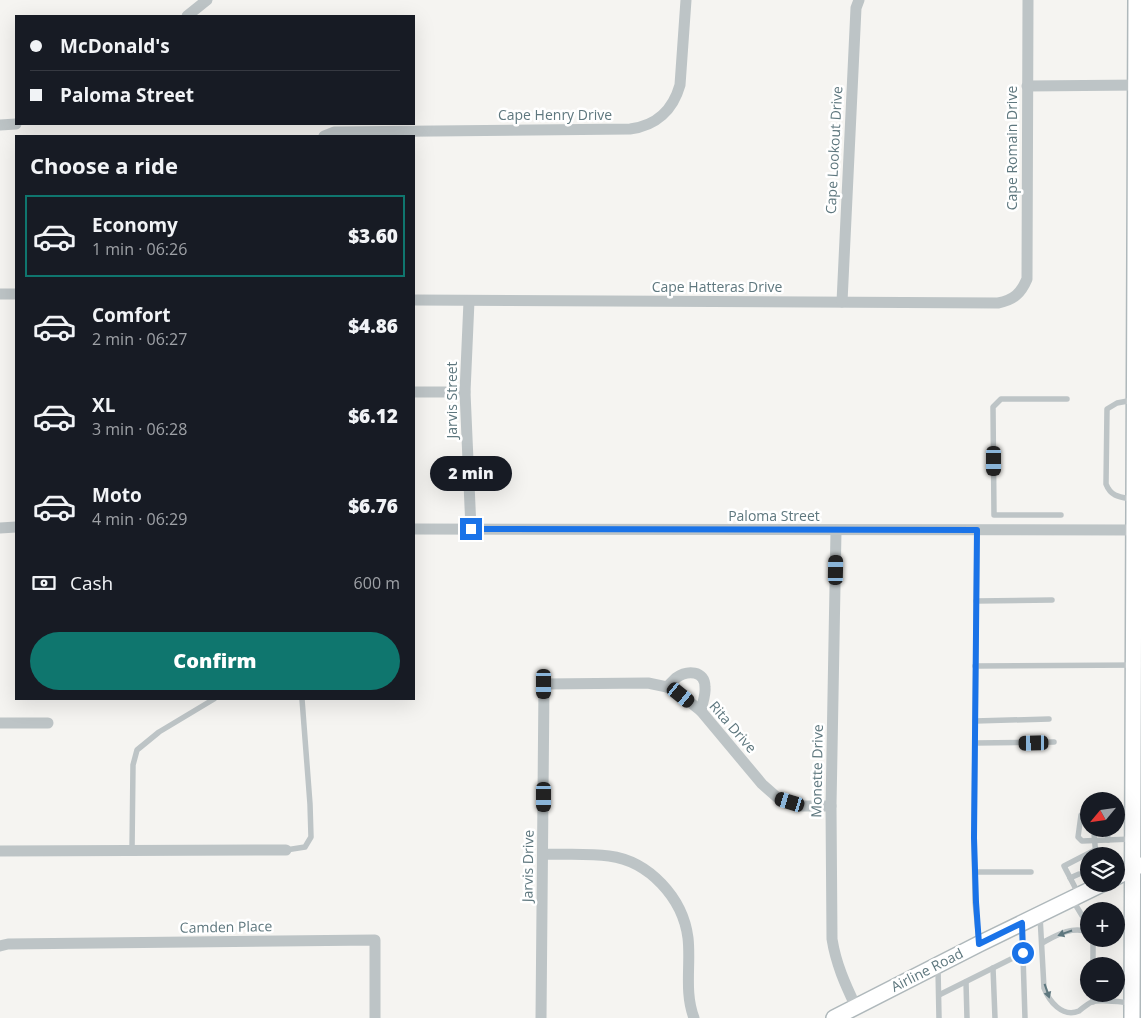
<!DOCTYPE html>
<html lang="en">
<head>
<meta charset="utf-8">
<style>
  :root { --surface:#171b24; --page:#242831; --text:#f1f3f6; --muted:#9ea1a6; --line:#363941; --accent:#0f766e }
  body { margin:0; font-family:"Open Sans",sans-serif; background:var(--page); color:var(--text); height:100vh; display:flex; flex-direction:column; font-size:19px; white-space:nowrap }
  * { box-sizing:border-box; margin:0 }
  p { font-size:16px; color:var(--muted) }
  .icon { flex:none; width:28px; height:28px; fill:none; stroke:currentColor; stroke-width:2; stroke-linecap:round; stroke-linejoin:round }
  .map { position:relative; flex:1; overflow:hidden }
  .side { position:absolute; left:15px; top:135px; width:400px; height:565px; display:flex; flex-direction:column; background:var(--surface); border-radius:0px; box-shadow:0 5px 20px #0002 }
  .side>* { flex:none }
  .banner { position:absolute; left:15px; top:15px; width:400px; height:110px; border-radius:0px; box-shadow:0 5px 20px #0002; display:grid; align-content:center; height:110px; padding:0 15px; background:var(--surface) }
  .needle { width:32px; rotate:241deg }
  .tools { position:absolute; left:1080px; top:792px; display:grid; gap:10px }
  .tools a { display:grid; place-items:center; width:45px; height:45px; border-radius:50%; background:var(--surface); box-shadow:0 5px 20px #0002; font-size:25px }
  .end { position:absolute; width:22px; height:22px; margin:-11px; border:6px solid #1a73e8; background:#fff; box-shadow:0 0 0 2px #fff }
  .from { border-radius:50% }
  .bubble { position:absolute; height:35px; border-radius:18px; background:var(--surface); box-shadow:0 5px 20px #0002; font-size:16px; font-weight:800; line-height:35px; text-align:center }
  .car { position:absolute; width:15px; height:30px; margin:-15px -8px; border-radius:6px; box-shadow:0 0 4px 1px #0007; background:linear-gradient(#222 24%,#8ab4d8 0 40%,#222 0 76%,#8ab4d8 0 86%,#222 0) }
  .banner b { display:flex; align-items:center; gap:18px; height:48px; font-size:19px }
  .banner b+b { border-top:1px solid var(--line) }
  .banner i { width:12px; height:12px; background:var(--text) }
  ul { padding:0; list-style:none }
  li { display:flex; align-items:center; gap:15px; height:82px; margin:0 10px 8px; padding:0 5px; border:2px solid transparent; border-radius:0px }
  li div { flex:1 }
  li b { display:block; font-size:19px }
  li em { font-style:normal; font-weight:800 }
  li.on { border-color:var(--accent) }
  li>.icon { width:45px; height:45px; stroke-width:1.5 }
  h2 { padding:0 15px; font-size:22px; line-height:60px }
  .pay { display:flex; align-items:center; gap:12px; height:55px; padding:0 15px; font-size:19px }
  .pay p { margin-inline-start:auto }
  .cta { display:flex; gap:10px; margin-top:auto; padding:10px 15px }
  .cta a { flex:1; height:58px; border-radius:30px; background:var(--accent); color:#fff; font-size:20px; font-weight:800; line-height:58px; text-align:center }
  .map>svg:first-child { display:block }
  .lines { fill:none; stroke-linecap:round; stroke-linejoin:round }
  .secondary-casing { stroke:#afb8bb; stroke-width:18 }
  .lane { stroke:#bdc4c6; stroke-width:5.5 }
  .street { stroke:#bdc4c6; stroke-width:11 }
  .secondary { stroke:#fff; stroke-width:15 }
  .oneway { fill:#5e777e }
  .route { stroke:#1a73e8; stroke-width:6 }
  .labels { text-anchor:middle; stroke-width:5; stroke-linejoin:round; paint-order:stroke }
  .street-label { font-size:14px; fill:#5e777e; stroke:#fff }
</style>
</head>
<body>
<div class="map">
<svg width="1141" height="1018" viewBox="0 0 1141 1018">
  <rect width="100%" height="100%" fill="#f5f4f1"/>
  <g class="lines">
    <g class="secondary-casing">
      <g id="secondary">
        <polyline points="1116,877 1141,865"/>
        <polyline points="834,1018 979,944 1102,884"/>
        <polyline points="1132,1018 1136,0"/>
      </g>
    </g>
    <g class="lane">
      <path d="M 1132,499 C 1120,497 1111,497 1106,484 L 1107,409 L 1117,403 L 1133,400"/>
      <polyline points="1061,515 994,515 993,407 1001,399 1067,399"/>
      <polyline points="977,531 974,838 975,902 979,942"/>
      <polyline points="976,601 1052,600"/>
      <polyline points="975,666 1141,665"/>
      <polyline points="975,721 1049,719"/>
      <polyline points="975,743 1054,742"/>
      <polyline points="1116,812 1132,811"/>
      <polyline points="1089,814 1081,815 1078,837 1082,841 1132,839"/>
      <polyline points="1107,829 1108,840"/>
      <polyline points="1094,834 1096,856"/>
      <polyline points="132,850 133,765 137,750 159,732 214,699"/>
      <polyline points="286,850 305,847 311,837 310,804 302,699"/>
      <polyline points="975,872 1031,872"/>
      <polyline points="1070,878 1079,874"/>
      <polyline points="1079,895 1064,866 1095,850"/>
      <polyline points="1072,899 1089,927"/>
      <path d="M 1040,916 L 1044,988 C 1049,1001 1062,1018 1079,1011 C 1083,1008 1087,1004 1092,1002 C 1101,999 1120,1002 1130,1003"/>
      <polyline points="1022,925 1025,1018"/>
      <path d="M 1042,943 C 1057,935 1071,926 1089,932"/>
      <polyline points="1093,966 1093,939"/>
      <polyline points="938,968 939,1018"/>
      <polyline points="993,968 995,1018"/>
      <polyline points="966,982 967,1018"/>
      <polyline points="939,995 1023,953"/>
      <polyline points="1093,1002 1093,994"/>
    </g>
    <g class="street">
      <polyline points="187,16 207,0"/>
      <polyline points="1027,86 1141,85"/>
      <polyline points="0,125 16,124"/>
      <path d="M 324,136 L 334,132 L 630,129 C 656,126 673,110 680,85 L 686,0"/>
      <polyline points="0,294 16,294"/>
      <path d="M 414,300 L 998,303 C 1014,300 1021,293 1027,279 L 1028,0"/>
      <polyline points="469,301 465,392 471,529"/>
      <polyline points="842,302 856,8 859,0"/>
      <polyline points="414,392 465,392"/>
      <polyline points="0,528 16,527"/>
      <polyline points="414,529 1134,530"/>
      <path d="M 836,531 L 831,806 L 832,939 C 836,964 845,984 856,1007"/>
      <path d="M 667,687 C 670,684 673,681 676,678 C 687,670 705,670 705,687 C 706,695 702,704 701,711"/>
      <polyline points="0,723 48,723"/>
      <polyline points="0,851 286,850"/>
      <path d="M 543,854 C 565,855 587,853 609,856 C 649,861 683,898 688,938 C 691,964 684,992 694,1018"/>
      <polyline points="0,946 8,944 375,940 375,1018"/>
      <polyline points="541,1018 544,684 648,683 667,687 681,695 701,711 762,784 779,799 801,806 831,806"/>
    </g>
    <use href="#secondary" class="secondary"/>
  </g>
  <defs><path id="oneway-solid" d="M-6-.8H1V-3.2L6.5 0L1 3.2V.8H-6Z" transform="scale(1.25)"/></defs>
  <g class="oneway">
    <use href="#oneway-solid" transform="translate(1065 933) rotate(161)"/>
    <use href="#oneway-solid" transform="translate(1047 991) rotate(71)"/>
  </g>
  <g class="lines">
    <polyline class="route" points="471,529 977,530 974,838 976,902 979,944 1022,923 1023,953"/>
  </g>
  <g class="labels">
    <g class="street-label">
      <text x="555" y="120">Cape Henry Drive</text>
      <text transform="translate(1012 148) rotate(-90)" y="5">Cape Romain Drive</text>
      <text transform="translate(834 150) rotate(-87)" y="5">Cape Lookout Drive</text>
      <text x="717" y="292">Cape Hatteras Drive</text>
      <text transform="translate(452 400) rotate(-90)" y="5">Jarvis Street</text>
      <text x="774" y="521">Paloma Street</text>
      <text transform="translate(733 727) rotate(49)" y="5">Rita Drive</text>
      <text transform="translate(817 771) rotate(-89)" y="5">Monette Drive</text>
      <text transform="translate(528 866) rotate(-89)" y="5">Jarvis Drive</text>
      <text transform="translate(226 927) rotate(-1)" y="5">Camden Place</text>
      <text transform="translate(927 970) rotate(-27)" y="5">Airline Road</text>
    </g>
  </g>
</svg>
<div class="tools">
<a><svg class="needle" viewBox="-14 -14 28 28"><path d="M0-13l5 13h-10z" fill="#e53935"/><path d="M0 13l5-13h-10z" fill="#9ea1a6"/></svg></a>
<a><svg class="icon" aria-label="layers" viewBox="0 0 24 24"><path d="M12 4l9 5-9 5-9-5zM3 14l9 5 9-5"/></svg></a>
<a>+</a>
<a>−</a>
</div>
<i class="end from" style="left:1023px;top:953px"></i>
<i class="end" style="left:471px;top:529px"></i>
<div class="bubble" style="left:430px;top:456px;width:82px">2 min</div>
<i class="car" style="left:994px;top:461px;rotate:180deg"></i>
<i class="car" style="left:836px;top:570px;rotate:1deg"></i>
<i class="car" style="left:544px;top:684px;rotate:180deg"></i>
<i class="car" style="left:681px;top:695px;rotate:129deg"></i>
<i class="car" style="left:1034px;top:743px;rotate:269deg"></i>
<i class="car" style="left:544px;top:797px;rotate:180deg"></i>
<i class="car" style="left:790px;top:802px;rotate:287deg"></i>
<div class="banner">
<b><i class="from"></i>McDonald's</b>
<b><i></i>Paloma Street</b>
</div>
<section class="side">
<h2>Choose a ride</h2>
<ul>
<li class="on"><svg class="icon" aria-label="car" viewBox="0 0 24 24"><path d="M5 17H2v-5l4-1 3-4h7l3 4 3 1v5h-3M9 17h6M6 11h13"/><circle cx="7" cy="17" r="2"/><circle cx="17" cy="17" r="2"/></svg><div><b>Economy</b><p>1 min · 06:26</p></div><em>$3.60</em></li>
<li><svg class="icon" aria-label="car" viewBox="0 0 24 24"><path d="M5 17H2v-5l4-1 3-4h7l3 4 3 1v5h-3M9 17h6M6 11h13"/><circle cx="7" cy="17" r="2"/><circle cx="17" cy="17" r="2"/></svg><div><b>Comfort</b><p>2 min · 06:27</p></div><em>$4.86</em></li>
<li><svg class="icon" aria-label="car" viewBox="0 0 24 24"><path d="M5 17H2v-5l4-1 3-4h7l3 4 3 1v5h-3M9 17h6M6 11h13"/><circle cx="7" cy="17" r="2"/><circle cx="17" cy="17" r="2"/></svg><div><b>XL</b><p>3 min · 06:28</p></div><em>$6.12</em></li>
<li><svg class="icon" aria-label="car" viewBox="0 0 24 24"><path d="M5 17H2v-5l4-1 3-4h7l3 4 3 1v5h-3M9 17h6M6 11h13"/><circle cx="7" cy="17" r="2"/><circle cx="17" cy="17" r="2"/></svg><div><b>Moto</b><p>4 min · 06:29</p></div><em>$6.76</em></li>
</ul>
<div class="pay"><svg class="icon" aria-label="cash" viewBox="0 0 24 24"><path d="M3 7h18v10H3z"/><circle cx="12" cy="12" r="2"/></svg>Cash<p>600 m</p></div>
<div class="cta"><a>Confirm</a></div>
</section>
</div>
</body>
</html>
